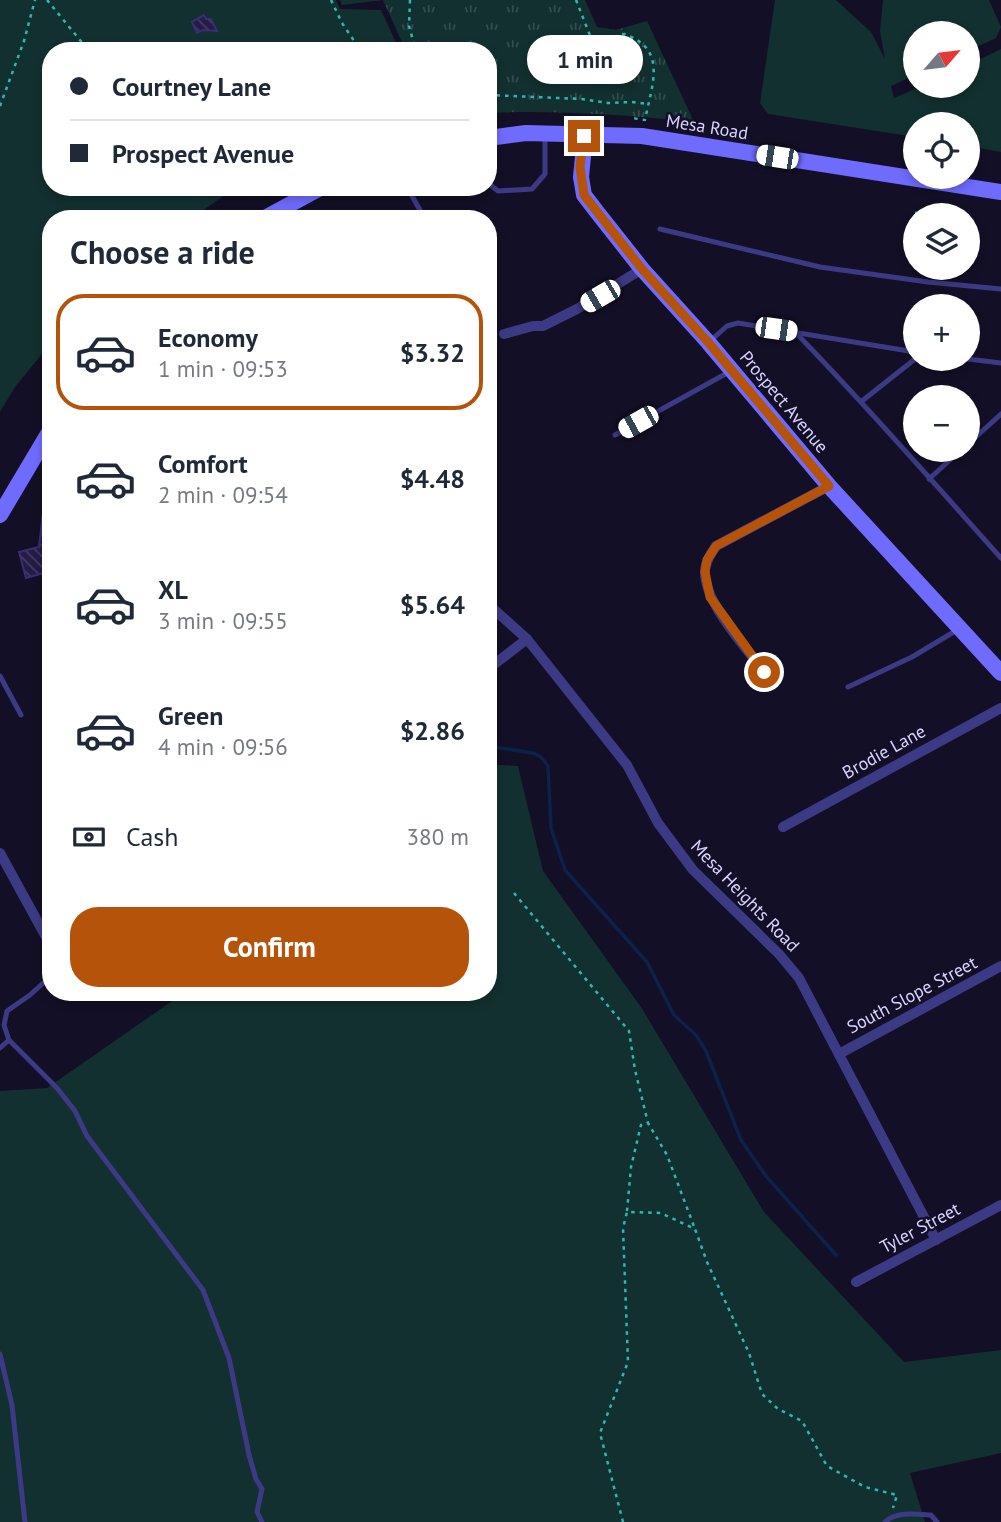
<!DOCTYPE html>
<html lang="en">
<head>
<meta charset="utf-8">
<style>
  :root { --surface:#fff; --page:#f6f6f7; --text:#1f2937; --muted:#747a83; --line:#e0e1e3; --accent:#b45309 }
  body { margin:0; font-family:"PT Sans",sans-serif; background:var(--page); color:var(--text); height:100vh; display:flex; flex-direction:column; font-size:26px; white-space:nowrap }
  * { box-sizing:border-box; margin:0 }
  p { font-size:23px; color:var(--muted) }
  .icon { flex:none; width:38px; height:38px; fill:none; stroke:currentColor; stroke-width:2; stroke-linecap:round; stroke-linejoin:round }
  .map { position:relative; flex:1; overflow:hidden }
  .details { position:absolute; left:42px; top:210px; width:455px; height:791px; display:flex; flex-direction:column; background:var(--surface); border-radius:28px; box-shadow:0 4px 10px #0003 }
  .details>* { flex:none }
  .top-card { position:absolute; left:42px; top:42px; width:455px; height:154px; border-radius:28px; box-shadow:0 4px 10px #0003; display:grid; align-content:center; height:154px; padding:0 28px; background:var(--surface) }
  .needle { width:46px; rotate:62deg }
  .buttons { position:absolute; left:903px; top:21px; display:grid; gap:14px }
  .buttons a { display:grid; place-items:center; width:77px; height:77px; border-radius:50%; background:var(--surface); box-shadow:0 4px 10px #0003; font-size:35px }
  .end { position:absolute; width:32px; height:32px; margin:-16px; border:9px solid #b45309; background:#fff; box-shadow:0 0 0 4px #fff }
  .from { border-radius:50% }
  .bubble { position:absolute; height:49px; border-radius:24px; background:var(--surface); box-shadow:0 4px 10px #0003; font-size:23px; font-weight:700; line-height:49px; text-align:center }
  .car { position:absolute; width:21px; height:42px; margin:-21px -10px; border-radius:9px; box-shadow:0 0 5px 2px #0007; background:linear-gradient(#fff 24%,#345 0 40%,#fff 0 76%,#345 0 86%,#fff 0) }
  .top-card b { display:flex; align-items:center; gap:24px; height:66px; font-size:26px }
  .top-card b+b { border-top:2px solid var(--line) }
  .top-card i { width:18px; height:18px; background:var(--text) }
  ul { padding:0; list-style:none }
  li { display:flex; align-items:center; gap:21px; height:116px; margin:0 14px 10px; padding:0 14px; border:4px solid transparent; border-radius:28px }
  li div { flex:1 }
  li b { display:block; font-size:26px }
  li em { font-style:normal; font-weight:700 }
  li.current { border-color:var(--accent) }
  li>.icon { width:63px; height:63px; stroke-width:1.5 }
  h2 { padding:0 28px; font-size:32px; line-height:84px }
  .pay { display:flex; align-items:center; gap:18px; height:77px; padding:0 28px; font-size:26px }
  .pay p { margin-inline-start:auto }
  .action { display:flex; gap:14px; margin-top:auto; padding:14px 28px }
  .action a { flex:1; height:80px; border-radius:28px; background:var(--accent); color:#fff; font-size:28px; font-weight:700; line-height:80px; text-align:center }
  .map>svg:first-child { display:block }
  .grass { fill:#12302f }
  .park { fill:url(#park-tufts) }
  .lines { fill:none; stroke-linecap:round; stroke-linejoin:round }
  .stream { stroke:#0c2248; stroke-width:3.5 }
  .building { fill:url(#building-back-hatch); stroke:#3b2d73; stroke-width:2 }
  .path { stroke:#2fb8b0; stroke-width:2.5; stroke-dasharray:3.5 5; stroke-linecap:butt }
  .lane { stroke:#3d3a85; stroke-width:5 }
  .street { stroke:#3d3a85; stroke-width:10 }
  .secondary { stroke:#6f6bff; stroke-width:16 }
  .route { stroke:#b45309; stroke-width:9 }
  .labels { text-anchor:middle; stroke-width:5; stroke-linejoin:round; paint-order:stroke }
  .street-label { font-size:18px; fill:#d9d4ff; stroke:#130f26 }
</style>
</head>
<body>
<div class="map">
<svg width="1001" height="1522" viewBox="0 0 1001 1522">
  <defs>
    <pattern id="park-tufts" width="24" height="20" patternUnits="userSpaceOnUse" patternTransform="scale(1.75)"><rect width="24" height="20" fill="#12302f"/><path d="M3 7l-1-3M5 7V3M7 7l1-3M15 17l-1-3M17 17v-4M19 17l1-3" fill="none" stroke="#344d4e"/></pattern>
    <pattern id="building-back-hatch" width="6" height="6" patternUnits="userSpaceOnUse" patternTransform="scale(1.75)"><rect width="6" height="6" fill="#241b47"/><path d="M-1 5l2 2M0 0l6 6M5-1l2 2" fill="none" stroke="#433b63"/></pattern>
  </defs>
  <rect width="100%" height="100%" fill="#130f26"/>
  <g class="grass">
    <polygon points="0,0 336,0 340,9 381,10 400,51 51,51 51,187 237,187 190,219 51,219 51,343 15,387 0,412"/>
    <polygon points="775,0 836,0 871,32 885,59 880,31 883,0 989,0 1001,27 996,38 968,51 968,33 915,33 915,75 891,86 894,98 922,86 968,86 968,65 1001,49 1001,152 968,146 968,124 915,124 915,137 768,114 760,103"/>
    <polygon points="488,764 518,766 543,871 641,1007 764,1212 904,1362 1001,1350 1001,1453 910,1473 925,1522 0,1522 0,1091 47,1088 185,992 488,992"/>
  </g>
  <path class="park" d="M 340,0 L 585,0 L 597,27 L 616,30 L 647,21 L 694,122 C 625,115 557,110 488,113 L 488,51 L 406,51 L 383,0 L 342,5 Z"/>
  <g class="lines">
    <polyline class="stream" points="488,746 533,753 541,757 548,766 551,828 565,870 647,962 674,1015 696,1035 706,1051 741,1140 766,1176 836,1255"/>
  </g>
  <g class="building">
    <polygon points="204,15 206,19 211,19 217,31 203,30 197,33 192,22"/>
    <polygon points="44,503 51,504 51,571 26,578 19,552 39,547"/>
  </g>
  <g class="lines">
    <g class="path">
      <polyline points="47,0 89,51"/>
      <polyline points="331,0 342,23 361,51"/>
      <polyline points="410,0 409,26 416,51"/>
      <path d="M 576,0 L 593,43 L 624,34 C 668,49 652,84 645,120 L 632,118"/>
      <polyline points="488,95 582,99 608,103 632,102 648,104"/>
      <polyline points="0,106 24,41 35,0"/>
      <polyline points="916,215 917,207"/>
      <polyline points="959,215 960,213"/>
      <polyline points="909,249 915,218"/>
      <polyline points="514,893 629,1031 635,1070 648,1123"/>
      <polyline points="627,1211 631,1167 641,1125 648,1123 667,1155 695,1229"/>
      <polyline points="623,1522 600,1433 628,1362 623,1228 627,1212 661,1213 695,1229 707,1262 749,1353 762,1394 778,1409 802,1421 827,1466 865,1487 897,1495 893,1508"/>
    </g>
    <g class="lane">
      <polyline points="488,183 498,191 532,189 545,174 545,135"/>
      <polyline points="407,187 425,219"/>
      <polyline points="660,229 820,267 928,282 1001,289"/>
      <path d="M 795,332 C 866,405 933,482 1001,558"/>
      <polyline points="710,341 727,326 738,323 915,352"/>
      <polyline points="968,359 1001,363"/>
      <polyline points="862,401 915,359"/>
      <polyline points="615,435 729,372"/>
      <polyline points="968,444 1001,414"/>
      <polyline points="929,479 961,450"/>
      <polyline points="0,676 21,715"/>
      <polyline points="848,687 912,657 957,630"/>
      <polyline points="51,976 30,995 7,1011 4,1025 9,1040 57,1088 75,1111 87,1136 203,1290 229,1358 249,1455 256,1479 262,1489 257,1512 262,1522"/>
      <polyline points="0,1048 9,1040"/>
      <polyline points="0,1354 12,1405 25,1522"/>
      <path d="M 885,1522 C 896,1511 917,1514 931,1515 L 937,1522"/>
    </g>
    <g class="street">
      <polyline points="504,334 533,326 543,326 577,309 642,269"/>
      <polyline points="488,604 527,639 627,765 658,823 693,870 779,954 799,978 936,1240"/>
      <polyline points="488,669 527,639"/>
      <path d="M 764,672 C 746,647 703,602 705,570 C 706,560 711,554 716,546 L 829,486"/>
      <polyline points="783,827 1001,708"/>
      <polyline points="0,853 51,946"/>
      <polyline points="839,1054 1001,966"/>
      <polyline points="856,1282 1001,1205"/>
    </g>
    <g class="secondary">
      <polyline points="585,136 581,177 584,195 597,212 642,269 708,342 829,486 1001,673"/>
      <polyline points="488,138 526,133 642,136 1001,192"/>
      <polyline points="263,219 322,187"/>
      <polyline points="0,515 51,429"/>
    </g>
  </g>
  <g class="lines">
    <polyline class="route" points="584,136 580,167 584,195 642,269 708,342 829,486 716,546 707,560 705,572 710,597 764,672"/>
  </g>
  <g class="labels">
    <g class="street-label">
      <text transform="translate(707 127) rotate(9)" y="6">Mesa Road</text>
      <text transform="translate(784 402) rotate(50)" y="6">Prospect Avenue</text>
      <text transform="translate(884 752) rotate(-29)" y="6">Brodie Lane</text>
      <text transform="translate(745 896) rotate(46)" y="6">Mesa Heights Road</text>
      <text transform="translate(912 995) rotate(-28)" y="6">South Slope Street</text>
      <text transform="translate(920 1228) rotate(-28)" y="6">Tyler Street</text>
    </g>
  </g>
</svg>
<div class="buttons">
<a><svg class="needle" viewBox="-14 -14 28 28"><path d="M0-13l5 13h-10z" fill="#e53935"/><path d="M0 13l5-13h-10z" fill="#747a83"/></svg></a>
<a><svg class="icon" aria-label="locate" viewBox="0 0 24 24"><circle cx="12" cy="12" r="6"/><path d="M12 2v4M12 18v4M2 12h4M18 12h4"/></svg></a>
<a><svg class="icon" aria-label="layers" viewBox="0 0 24 24"><path d="M12 4l9 5-9 5-9-5zM3 14l9 5 9-5"/></svg></a>
<a>+</a>
<a>−</a>
</div>
<i class="end from" style="left:764px;top:672px"></i>
<i class="end" style="left:584px;top:136px"></i>
<div class="bubble" style="left:527px;top:35px;width:116px">1 min</div>
<i class="car" style="left:777px;top:157px;rotate:279deg"></i>
<i class="car" style="left:600px;top:296px;rotate:240deg"></i>
<i class="car" style="left:776px;top:329px;rotate:98deg"></i>
<i class="car" style="left:638px;top:422px;rotate:241deg"></i>
<div class="top-card">
<b><i class="from"></i>Courtney Lane</b>
<b><i></i>Prospect Avenue</b>
</div>
<section class="details">
<h2>Choose a ride</h2>
<ul>
<li class="current"><svg class="icon" aria-label="car" viewBox="0 0 24 24"><path d="M5 17H2v-5l4-1 3-4h7l3 4 3 1v5h-3M9 17h6M6 11h13"/><circle cx="7" cy="17" r="2"/><circle cx="17" cy="17" r="2"/></svg><div><b>Economy</b><p>1 min · 09:53</p></div><em>$3.32</em></li>
<li><svg class="icon" aria-label="car" viewBox="0 0 24 24"><path d="M5 17H2v-5l4-1 3-4h7l3 4 3 1v5h-3M9 17h6M6 11h13"/><circle cx="7" cy="17" r="2"/><circle cx="17" cy="17" r="2"/></svg><div><b>Comfort</b><p>2 min · 09:54</p></div><em>$4.48</em></li>
<li><svg class="icon" aria-label="car" viewBox="0 0 24 24"><path d="M5 17H2v-5l4-1 3-4h7l3 4 3 1v5h-3M9 17h6M6 11h13"/><circle cx="7" cy="17" r="2"/><circle cx="17" cy="17" r="2"/></svg><div><b>XL</b><p>3 min · 09:55</p></div><em>$5.64</em></li>
<li><svg class="icon" aria-label="car" viewBox="0 0 24 24"><path d="M5 17H2v-5l4-1 3-4h7l3 4 3 1v5h-3M9 17h6M6 11h13"/><circle cx="7" cy="17" r="2"/><circle cx="17" cy="17" r="2"/></svg><div><b>Green</b><p>4 min · 09:56</p></div><em>$2.86</em></li>
</ul>
<div class="pay"><svg class="icon" aria-label="cash" viewBox="0 0 24 24"><path d="M3 7h18v10H3z"/><circle cx="12" cy="12" r="2"/></svg>Cash<p>380 m</p></div>
<div class="action"><a>Confirm</a></div>
</section>
</div>
</body>
</html>
